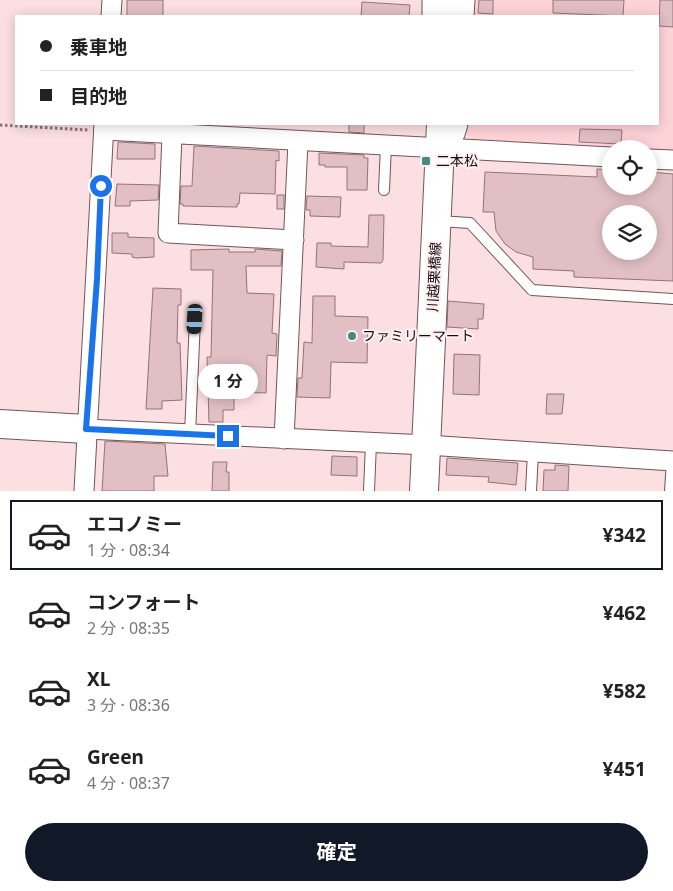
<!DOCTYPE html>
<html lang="ja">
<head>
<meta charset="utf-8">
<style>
  :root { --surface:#fff; --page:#f6f6f6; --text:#222; --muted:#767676; --line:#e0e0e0; --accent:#111827 }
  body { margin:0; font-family:"Noto Sans","Noto Sans JP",sans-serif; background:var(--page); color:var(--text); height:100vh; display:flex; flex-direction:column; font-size:19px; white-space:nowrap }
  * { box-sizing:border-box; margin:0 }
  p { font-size:16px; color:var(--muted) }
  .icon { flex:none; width:28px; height:28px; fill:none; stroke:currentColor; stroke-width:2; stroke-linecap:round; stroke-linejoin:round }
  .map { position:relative; height:491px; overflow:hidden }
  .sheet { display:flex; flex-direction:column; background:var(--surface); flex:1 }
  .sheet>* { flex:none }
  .guide { position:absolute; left:15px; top:15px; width:644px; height:110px; border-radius:0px; box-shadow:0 2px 12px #0003; display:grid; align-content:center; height:110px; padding:0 25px; background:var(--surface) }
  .tools { position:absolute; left:602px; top:140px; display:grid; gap:10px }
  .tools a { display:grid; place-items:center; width:55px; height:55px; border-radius:50%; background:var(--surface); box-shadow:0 2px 12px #0003; font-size:25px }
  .end { position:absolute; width:22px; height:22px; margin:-11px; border:6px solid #1a73e8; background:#fff; box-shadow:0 0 0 2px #fff }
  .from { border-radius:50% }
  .bubble { position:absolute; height:35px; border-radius:18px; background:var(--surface); box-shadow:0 2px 12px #0003; font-size:16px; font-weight:700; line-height:35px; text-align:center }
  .car { position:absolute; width:15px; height:30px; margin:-15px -8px; border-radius:6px; box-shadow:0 0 4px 1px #0007; background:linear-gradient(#222 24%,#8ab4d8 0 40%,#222 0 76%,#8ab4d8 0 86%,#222 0) }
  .guide b { display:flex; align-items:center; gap:18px; height:48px; font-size:19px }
  .guide b+b { border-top:1px solid var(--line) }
  .guide i { width:12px; height:12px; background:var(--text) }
  ul { padding:9px 0 0; list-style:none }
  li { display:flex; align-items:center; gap:15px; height:70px; margin:0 10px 8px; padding:0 15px; border:2px solid transparent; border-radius:0px }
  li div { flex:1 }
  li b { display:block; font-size:19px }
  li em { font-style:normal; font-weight:700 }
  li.current { border-color:var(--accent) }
  li>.icon { width:45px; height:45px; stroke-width:1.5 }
  .primary-button { display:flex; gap:10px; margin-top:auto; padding:10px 25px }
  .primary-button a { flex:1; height:58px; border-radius:30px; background:var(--accent); color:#fff; font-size:20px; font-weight:700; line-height:58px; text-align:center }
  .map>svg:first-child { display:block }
  .built { fill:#fed3d8 }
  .building { fill:#e1bfc4; stroke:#927478; fill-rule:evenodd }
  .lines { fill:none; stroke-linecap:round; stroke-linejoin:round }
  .lane-casing { stroke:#725559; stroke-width:12 }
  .street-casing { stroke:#725559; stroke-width:21 }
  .secondary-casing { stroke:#725559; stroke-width:30 }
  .primary-casing { stroke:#725559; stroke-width:30 }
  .path { stroke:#867375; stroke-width:3; stroke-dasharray:2.5 2.5; stroke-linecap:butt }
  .lane { stroke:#fff; stroke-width:10 }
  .street { stroke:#fff; stroke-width:19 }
  .secondary { stroke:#fff; stroke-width:28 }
  .primary { stroke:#fff; stroke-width:28 }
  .route { stroke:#1a73e8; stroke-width:6 }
  .poi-dot { fill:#438a85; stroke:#fef0f2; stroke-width:2 }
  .labels { text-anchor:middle; stroke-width:4; stroke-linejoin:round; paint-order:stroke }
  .poi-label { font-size:14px; fill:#170d0e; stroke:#fef0f2; text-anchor:start }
  .street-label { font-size:14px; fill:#170d0e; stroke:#fef0f2 }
</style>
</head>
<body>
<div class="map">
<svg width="673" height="491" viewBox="0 0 673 491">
  <rect width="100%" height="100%" fill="#fbdfe2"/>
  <polygon class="built" points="470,0 673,0 673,155 649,149 472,139 463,132 463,124 658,124 658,16 469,16"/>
  <g class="building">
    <rect x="127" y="0" width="36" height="16"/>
    <polygon points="479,0 493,0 493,14 478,13"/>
    <polygon points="553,0 624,0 623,16 553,13"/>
    <polygon points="660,0 673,0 673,27 659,26"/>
    <polygon points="362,2 410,5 409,16 361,16"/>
    <polygon points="349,124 364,124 364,133 349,132"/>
    <polygon points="580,129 622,130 621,144 579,142"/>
    <polygon points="118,142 155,144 155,159 117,159"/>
    <polygon points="194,146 279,151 279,161 276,160 275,194 240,193 239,204 237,204 237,207 183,206 183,204 180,204 181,186 192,186"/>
    <polygon points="319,153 364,155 364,158 368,158 367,190 347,190 347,167 325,167 325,165 319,165"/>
    <path d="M 597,169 L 611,170 L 611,186 L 649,186 L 649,172 L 673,174 L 673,281 L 574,277 L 574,271 L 533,269 L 533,257 L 516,252 L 505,244 L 496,231 L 494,212 L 483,212 L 485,172 L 597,177 ZM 611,214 L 649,214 L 649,251 L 611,251 Z"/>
    <polygon points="117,184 159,185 158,200 130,201 130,206 115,206"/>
    <rect x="277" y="195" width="7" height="14"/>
    <polygon points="307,196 341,197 340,217 310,216 310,210 306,210"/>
    <polygon points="369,215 384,215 383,260 381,263 344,262 344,269 316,267 317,243 331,243 331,246 368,247"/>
    <polygon points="112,233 128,233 128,237 154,238 154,257 136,258 132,257 132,254 112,253"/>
    <polygon points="229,249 229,252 255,252 255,249 282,251 281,266 246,266 247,293 274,294 272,333 277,334 276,356 267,355 266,393 234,392 234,410 223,410 223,422 209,422 207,357 211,357 213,270 191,270 191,250"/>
    <polygon points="153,288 181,289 181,305 178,305 177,343 180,343 182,400 162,401 162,409 146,409"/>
    <polygon points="313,296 335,296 335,316 368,317 367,363 331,362 330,398 297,397 298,378 302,378 304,342 312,343"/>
    <polygon points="448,301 484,304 483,319 478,319 478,329 447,327"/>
    <polygon points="454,354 480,355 479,395 453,394"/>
    <polygon points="547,394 564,394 562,414 546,414"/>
    <polygon points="105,441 165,444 168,476 154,476 154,491 102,491"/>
    <polygon points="332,456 357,457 357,476 331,475"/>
    <polygon points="447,458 518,463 516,485 488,482 489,477 446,475"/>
    <polygon points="213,462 227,462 226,472 229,472 229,491 212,491"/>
    <polygon points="555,465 569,466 568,491 543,491 544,470 555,470"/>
  </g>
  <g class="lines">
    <g class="lane-casing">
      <g id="lane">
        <polyline points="384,190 386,145"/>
        <polyline points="438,221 470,223 532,290 673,299"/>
        <polyline points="190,434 195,319"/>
        <polyline points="369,491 371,443"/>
        <polyline points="531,491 533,452"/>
        <polyline points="670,491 672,461"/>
      </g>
    </g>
    <g class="street-casing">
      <g id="street">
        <polyline points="111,16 112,0"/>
        <polyline points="432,16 432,0"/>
        <polyline points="464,16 465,0"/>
        <polyline points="104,130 611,157"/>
        <polyline points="172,135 168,233 294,240"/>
        <polyline points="440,147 455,134 458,124"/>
        <polyline points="649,159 673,160"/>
        <polyline points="86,429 427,445 673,461"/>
        <polyline points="284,439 298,142"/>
        <polyline points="84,491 104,124"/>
      </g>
    </g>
    <g class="secondary-casing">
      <polyline id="secondary" points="0,424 86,429"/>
    </g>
    <g class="primary-casing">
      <g id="primary">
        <polyline points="446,16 447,0"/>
        <polyline points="424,491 441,124"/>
      </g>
    </g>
    <polyline class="path" points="0,125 88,130"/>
    <use href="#lane" class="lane"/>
    <use href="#street" class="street"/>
    <use href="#secondary" class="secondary"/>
    <use href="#primary" class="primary"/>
  </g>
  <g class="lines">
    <polyline class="route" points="101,186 97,279 86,429 228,436"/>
  </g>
  <g class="poi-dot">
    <rect x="421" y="156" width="10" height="10" rx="2.5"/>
    <circle cx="352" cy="336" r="5"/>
  </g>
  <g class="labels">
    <g class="poi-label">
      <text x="436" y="166">二本松</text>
      <text x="362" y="341">ファミリーマート</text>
    </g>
    <g class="street-label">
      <text transform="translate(434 277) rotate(-87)" y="5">川越栗橋線</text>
    </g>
  </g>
</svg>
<div class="tools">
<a><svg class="icon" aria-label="locate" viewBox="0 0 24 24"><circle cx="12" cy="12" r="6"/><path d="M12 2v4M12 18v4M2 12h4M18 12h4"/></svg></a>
<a><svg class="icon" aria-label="layers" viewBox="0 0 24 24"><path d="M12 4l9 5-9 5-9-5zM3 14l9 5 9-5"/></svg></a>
</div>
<i class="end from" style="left:101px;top:186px"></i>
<i class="end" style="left:228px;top:436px"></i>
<div class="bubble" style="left:198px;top:364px;width:60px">1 分</div>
<i class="car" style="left:195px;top:319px;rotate:183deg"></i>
<div class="guide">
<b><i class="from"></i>乗車地</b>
<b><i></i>目的地</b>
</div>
</div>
<section class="sheet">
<ul>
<li class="current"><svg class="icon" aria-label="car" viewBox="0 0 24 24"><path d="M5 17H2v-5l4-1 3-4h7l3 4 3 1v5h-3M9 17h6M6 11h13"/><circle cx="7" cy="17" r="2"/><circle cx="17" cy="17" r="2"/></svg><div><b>エコノミー</b><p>1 分 · 08:34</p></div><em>¥342</em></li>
<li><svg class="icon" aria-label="car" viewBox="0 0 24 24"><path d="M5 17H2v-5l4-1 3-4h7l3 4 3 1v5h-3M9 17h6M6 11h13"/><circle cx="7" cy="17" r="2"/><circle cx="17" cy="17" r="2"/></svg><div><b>コンフォート</b><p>2 分 · 08:35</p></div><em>¥462</em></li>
<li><svg class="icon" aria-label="car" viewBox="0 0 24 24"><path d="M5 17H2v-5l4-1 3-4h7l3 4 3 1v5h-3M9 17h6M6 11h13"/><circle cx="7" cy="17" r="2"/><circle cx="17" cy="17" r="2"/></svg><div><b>XL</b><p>3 分 · 08:36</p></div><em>¥582</em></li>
<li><svg class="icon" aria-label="car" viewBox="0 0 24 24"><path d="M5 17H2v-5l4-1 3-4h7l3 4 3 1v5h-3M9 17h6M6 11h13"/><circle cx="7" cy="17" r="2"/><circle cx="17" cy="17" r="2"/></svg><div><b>Green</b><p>4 分 · 08:37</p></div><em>¥451</em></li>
</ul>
<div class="primary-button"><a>確定</a></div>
</section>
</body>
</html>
